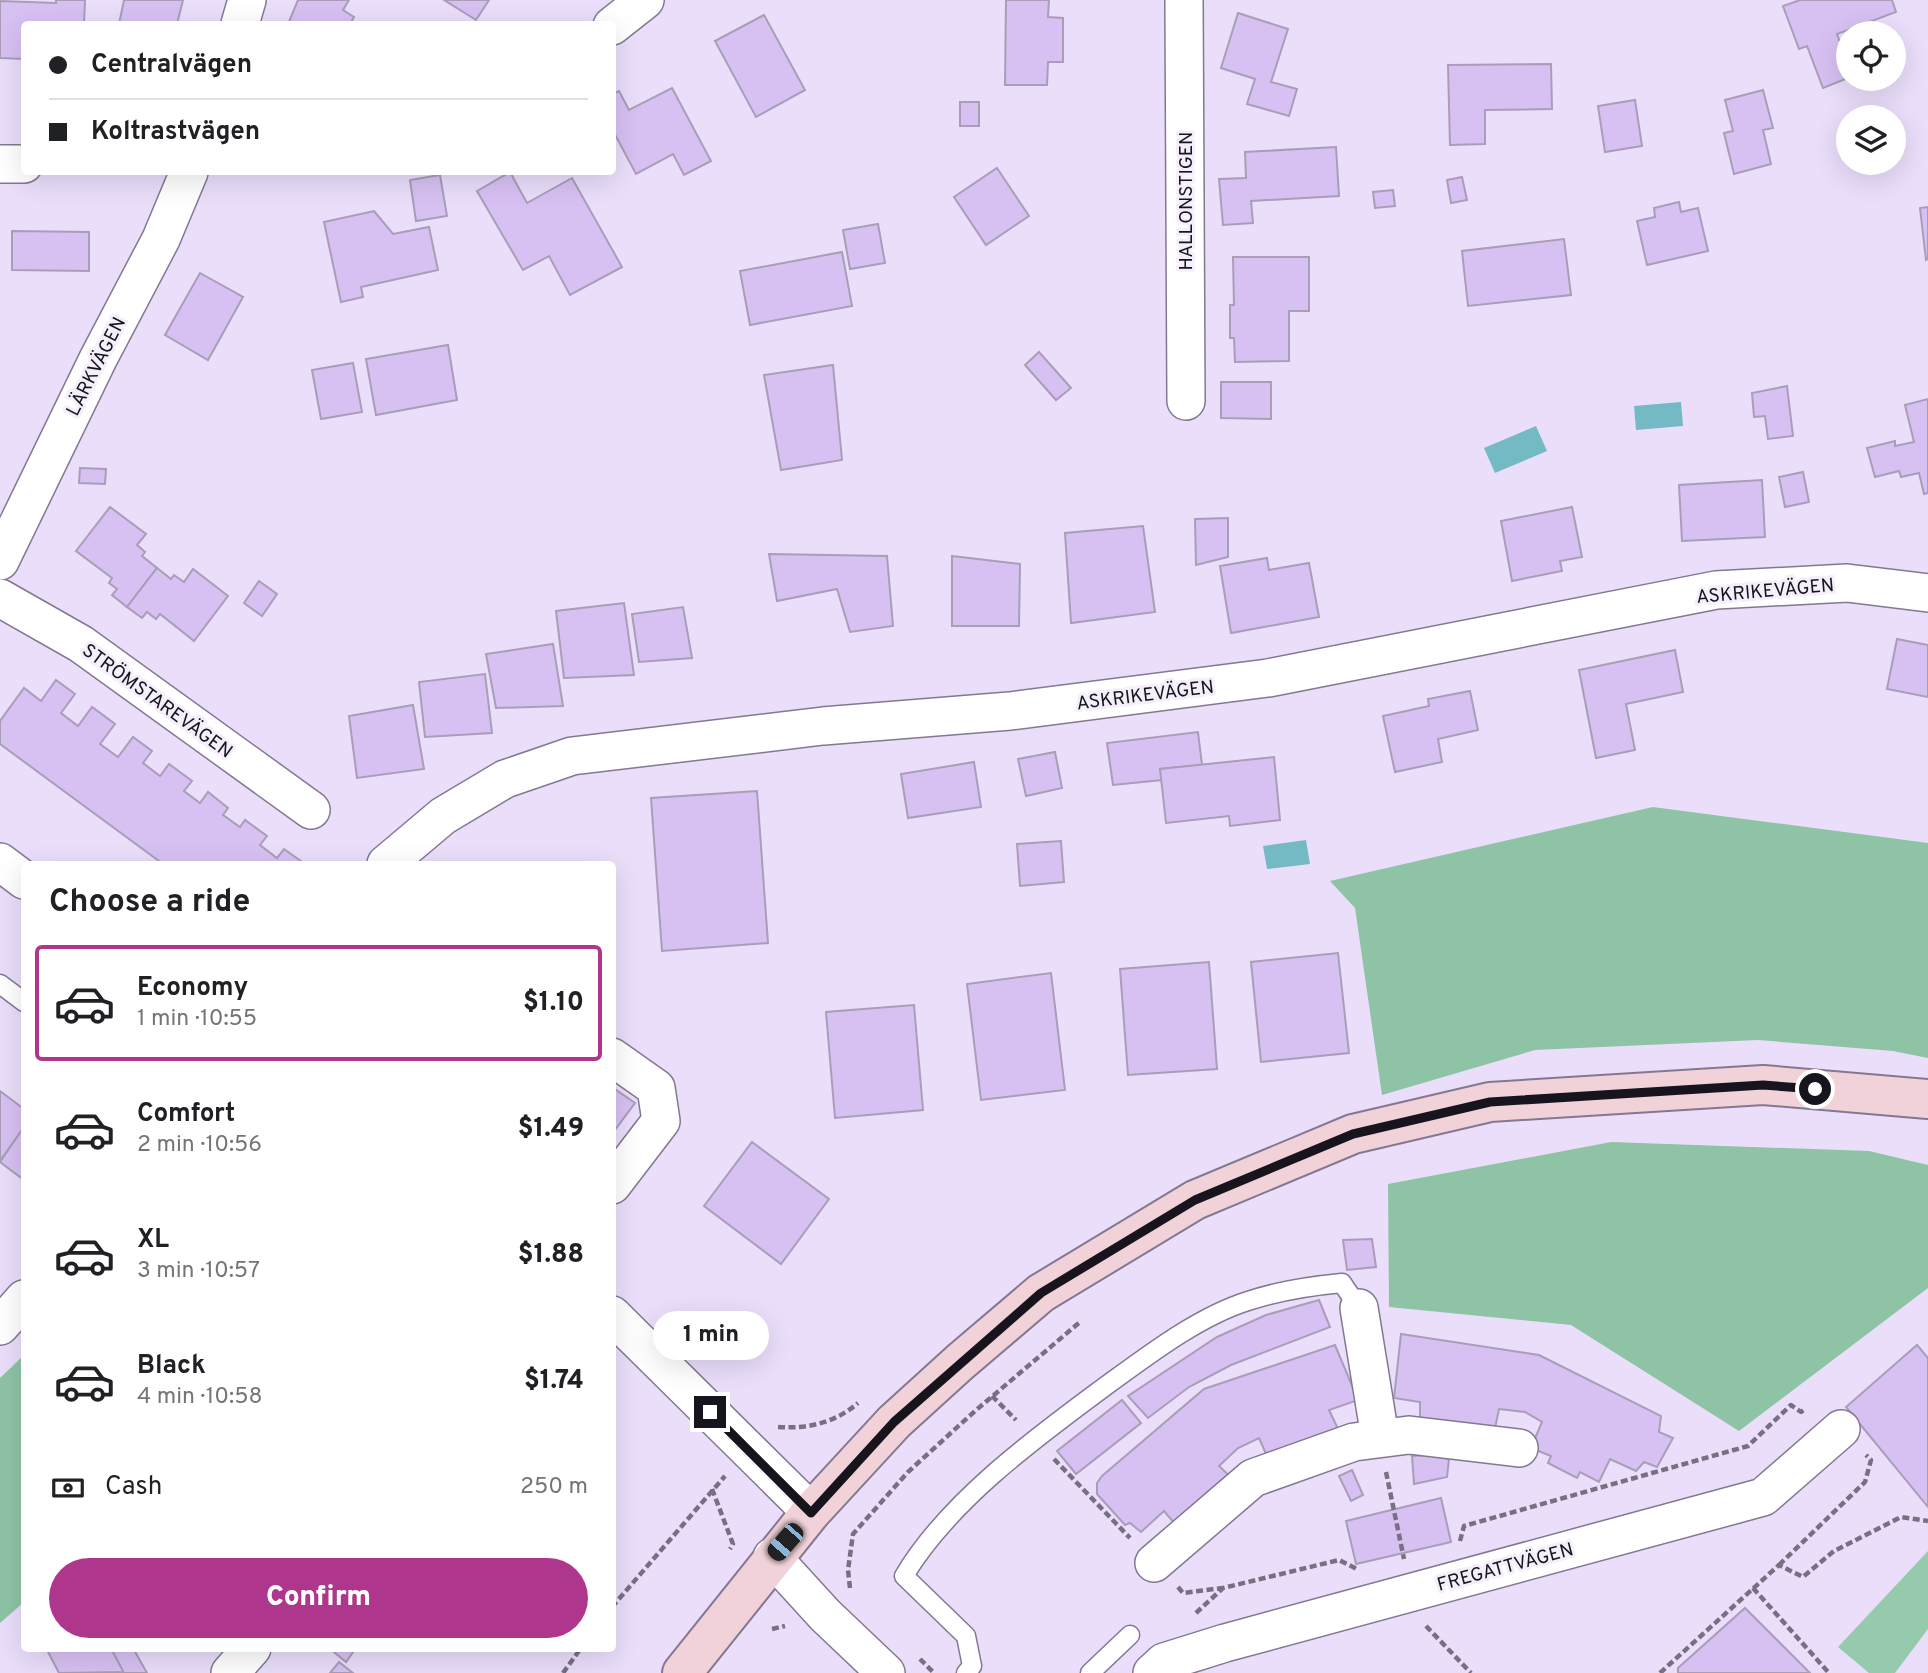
<!DOCTYPE html>
<html lang="en">
<head>
<meta charset="utf-8">
<style>
  :root { --surface:#fff; --page:#f6f6f6; --text:#202124; --muted:#757577; --line:#e0e0e0; --accent:#ae378d }
  body { margin:0; font-family:Overpass,sans-serif; background:var(--page); color:var(--text); height:100vh; display:flex; flex-direction:column; font-size:26px; white-space:nowrap }
  * { box-sizing:border-box; margin:0 }
  p { font-size:23px; color:var(--muted) }
  .icon { flex:none; width:38px; height:38px; fill:none; stroke:currentColor; stroke-width:2; stroke-linecap:round; stroke-linejoin:round }
  .map { position:relative; flex:1; overflow:hidden }
  .side { position:absolute; left:21px; top:861px; width:595px; height:791px; display:flex; flex-direction:column; background:var(--surface); border-radius:7px; box-shadow:0 7px 28px #0002 }
  .side>* { flex:none }
  .guide { position:absolute; left:21px; top:21px; width:595px; height:154px; border-radius:7px; box-shadow:0 7px 28px #0002; display:grid; align-content:center; height:154px; padding:0 28px; background:var(--surface) }
  .tools { position:absolute; left:1836px; top:21px; display:grid; gap:14px }
  .tools a { display:grid; place-items:center; width:70px; height:70px; border-radius:50%; background:var(--surface); box-shadow:0 7px 28px #0002; font-size:35px }
  .end { position:absolute; width:32px; height:32px; margin:-16px; border:9px solid #18141d; background:#fff; box-shadow:0 0 0 4px #fff }
  .from { border-radius:50% }
  .bubble { position:absolute; height:49px; border-radius:24px; background:var(--surface); box-shadow:0 7px 28px #0002; font-size:23px; font-weight:800; line-height:49px; text-align:center }
  .car { position:absolute; width:21px; height:42px; margin:-21px -10px; border-radius:9px; box-shadow:0 0 5px 2px #0007; background:linear-gradient(#222 24%,#8ab4d8 0 40%,#222 0 76%,#8ab4d8 0 86%,#222 0) }
  .guide b { display:flex; align-items:center; gap:24px; height:66px; font-size:26px }
  .guide b+b { border-top:2px solid var(--line) }
  .guide i { width:18px; height:18px; background:var(--text) }
  ul { padding:0; list-style:none }
  li { display:flex; align-items:center; gap:21px; height:116px; margin:0 14px 10px; padding:0 14px; border:4px solid transparent; border-radius:7px }
  li div { flex:1 }
  li b { display:block; font-size:26px }
  li em { font-style:normal; font-weight:800 }
  li.active { border-color:var(--accent) }
  li>.icon { width:63px; height:63px; stroke-width:1.5 }
  h2 { padding:0 28px; font-size:32px; line-height:84px }
  .pay { display:flex; align-items:center; gap:18px; height:77px; padding:0 28px; font-size:26px }
  .pay p { margin-inline-start:auto }
  .action { display:flex; gap:14px; margin-top:auto; padding:14px 28px }
  .action a { flex:1; height:80px; border-radius:42px; background:var(--accent); color:#fff; font-size:28px; font-weight:800; line-height:80px; text-align:center }
  .map>svg:first-child { display:block }
  .green { fill:#96caac }
  .forest { fill:#8ec4a5 }
  .water { fill:#74bac5 }
  .building { fill:#d7c1f3; stroke:#a99db8; stroke-width:2 }
  .lines { fill:none; stroke-linecap:round; stroke-linejoin:round }
  .lane-casing { stroke:#837892; stroke-width:21 }
  .street-casing { stroke:#837892; stroke-width:40 }
  .secondary-casing { stroke:#837892; stroke-width:42 }
  .path { stroke:#787082; stroke-width:4.5; stroke-dasharray:7 3.5; stroke-linecap:butt }
  .lane { stroke:#fff; stroke-width:18 }
  .street { stroke:#fff; stroke-width:37 }
  .secondary { stroke:#f0d2d8; stroke-width:38 }
  .route { stroke:#18141d; stroke-width:9 }
  .labels { text-anchor:middle; stroke-width:6; stroke-linejoin:round; paint-order:stroke }
  .street-label { font-size:19px; fill:#18141d; stroke:#f4effb }
</style>
</head>
<body>
<div class="map">
<svg width="1928" height="1673" viewBox="0 0 1928 1673">
  <rect width="100%" height="100%" fill="#eadefb"/>
  <polygon class="green" points="1928,1551 1928,1629 1895,1673 1869,1673 1838,1647"/>
  <g class="forest">
    <polygon points="1653,807 1928,843 1928,1058 1893,1051 1758,1040 1535,1050 1382,1095 1355,908 1330,881"/>
    <polygon points="1611,1142 1869,1151 1928,1165 1928,1288 1739,1431 1571,1325 1389,1307 1388,1184"/>
    <polygon points="24,1355 24,1602 0,1623 0,1378"/>
  </g>
  <g class="water">
    <polygon points="1681,402 1683,426 1636,430 1634,406"/>
    <polygon points="1536,426 1547,451 1495,473 1484,448"/>
    <polygon points="1306,840 1310,864 1267,869 1263,846"/>
  </g>
  <g class="building">
    <polygon points="56,0 85,0 84,24 24,24 24,59 0,58 0,1 56,3"/>
    <polygon points="124,0 183,0 177,24 119,24"/>
    <polygon points="298,0 349,0 343,10 354,17 350,24 288,24"/>
    <polygon points="444,0 489,0 476,20"/>
    <polygon points="1006,0 1049,0 1048,17 1063,18 1063,62 1048,62 1047,85 1005,85"/>
    <polygon points="1800,0 1892,0 1896,12 1837,34 1848,64 1848,78 1823,88 1807,46 1799,49 1783,6"/>
    <polygon points="1238,13 1288,29 1271,82 1297,89 1289,116 1247,104 1255,79 1221,68"/>
    <polygon points="764,15 805,90 756,117 715,41"/>
    <polygon points="1551,64 1552,109 1485,110 1485,144 1450,145 1448,65"/>
    <polygon points="672,88 711,161 684,175 673,154 636,174 612,129 612,94 619,91 629,110"/>
    <polygon points="1763,90 1773,128 1763,130 1771,164 1734,174 1724,133 1733,131 1725,100"/>
    <polygon points="1635,100 1642,146 1605,152 1598,106"/>
    <rect x="960" y="102" width="19" height="24"/>
    <polygon points="1336,147 1339,196 1251,201 1253,223 1223,225 1219,179 1246,178 1245,152"/>
    <polygon points="997,168 1029,216 986,245 954,197"/>
    <polygon points="510,172 527,203 572,178 622,267 570,295 549,256 523,270 477,191"/>
    <polygon points="440,175 447,216 416,221 410,180"/>
    <polygon points="1462,177 1467,200 1451,203 1447,180"/>
    <polygon points="1393,190 1395,206 1375,208 1373,192"/>
    <polygon points="1679,202 1681,212 1698,208 1708,251 1647,265 1637,221 1655,217 1654,208"/>
    <polygon points="1928,207 1928,259 1926,260 1920,208"/>
    <polygon points="374,211 393,234 429,227 438,270 361,287 363,297 341,302 324,222"/>
    <polygon points="878,224 885,263 850,269 843,230"/>
    <polygon points="12,231 89,232 89,271 12,270"/>
    <polygon points="1564,239 1571,295 1468,306 1462,251"/>
    <polygon points="842,252 852,306 750,325 740,271"/>
    <polygon points="1233,257 1309,257 1309,311 1289,311 1289,361 1235,362 1234,338 1230,338 1230,305 1234,305"/>
    <polygon points="200,273 243,297 208,360 165,335"/>
    <polygon points="448,345 457,400 376,415 366,359"/>
    <polygon points="1039,352 1071,388 1056,400 1025,365"/>
    <polygon points="353,363 362,412 321,419 312,370"/>
    <polygon points="833,365 842,460 781,470 764,375"/>
    <polygon points="1221,382 1271,382 1271,419 1221,418"/>
    <polygon points="1787,386 1793,436 1768,439 1765,416 1754,417 1752,393"/>
    <polygon points="1928,399 1928,493 1924,494 1919,473 1901,477 1899,471 1875,477 1867,448 1895,441 1895,446 1914,442 1905,405"/>
    <polygon points="80,468 106,469 105,484 79,483"/>
    <polygon points="1803,472 1809,502 1785,507 1779,477"/>
    <polygon points="1762,480 1765,537 1682,541 1679,485"/>
    <polygon points="110,507 146,534 137,545 145,552 142,556 157,568 127,607 112,595 117,589 109,583 112,578 76,551"/>
    <polygon points="1572,507 1582,557 1560,561 1562,571 1512,581 1501,521"/>
    <polygon points="1228,518 1228,557 1196,565 1195,519"/>
    <polygon points="1143,526 1155,612 1071,623 1065,533"/>
    <polygon points="769,554 887,556 893,626 850,632 837,589 777,601"/>
    <polygon points="952,556 1020,564 1019,626 952,626"/>
    <polygon points="1267,558 1269,570 1309,563 1319,617 1231,633 1220,566"/>
    <polygon points="157,568 171,579 174,575 184,582 193,569 228,596 194,641 160,614 156,619 147,612 142,618 127,607"/>
    <polygon points="259,581 277,594 262,616 244,603"/>
    <polygon points="624,603 634,675 564,678 556,611"/>
    <polygon points="683,607 692,658 639,662 632,614"/>
    <polygon points="1897,639 1928,645 1928,697 1887,689"/>
    <polygon points="553,644 563,706 496,708 486,654"/>
    <polygon points="1675,650 1683,692 1626,704 1635,750 1596,758 1579,670"/>
    <polygon points="485,674 492,733 425,737 419,682"/>
    <polygon points="56,680 75,694 61,713 78,726 92,707 115,724 100,744 118,757 133,737 152,751 143,763 160,776 169,764 192,781 184,791 200,803 208,792 228,808 223,815 240,827 245,820 267,836 260,845 277,858 284,849 305,864 163,864 0,744 0,721 24,688 41,701"/>
    <polygon points="1470,691 1478,730 1438,739 1442,762 1395,772 1383,716 1429,706 1428,699"/>
    <polygon points="413,705 424,769 357,778 349,716"/>
    <polygon points="1198,732 1202,765 1160,769 1162,780 1113,785 1107,743"/>
    <polygon points="1055,752 1062,788 1026,796 1018,759"/>
    <polygon points="1274,757 1280,820 1230,826 1229,816 1166,823 1160,769"/>
    <polygon points="974,762 981,807 908,818 901,774"/>
    <polygon points="757,791 768,943 662,951 651,798"/>
    <polygon points="1061,841 1064,882 1020,886 1017,844"/>
    <polygon points="1338,953 1349,1053 1261,1062 1251,962"/>
    <polygon points="1209,962 1217,1069 1128,1075 1120,969"/>
    <polygon points="1051,973 1065,1090 981,1100 967,984"/>
    <polygon points="914,1005 923,1110 835,1118 826,1012"/>
    <polygon points="612,1087 635,1103 612,1134"/>
    <polygon points="0,1091 24,1109 24,1127 0,1161"/>
    <polygon points="24,1127 24,1180 0,1162"/>
    <polygon points="752,1142 829,1199 781,1264 704,1206"/>
    <polygon points="1372,1239 1376,1267 1347,1270 1343,1240"/>
    <polygon points="1319,1300 1330,1327 1231,1365 1189,1387 1148,1418 1128,1396 1217,1337 1266,1315"/>
    <polygon points="1401,1334 1539,1355 1661,1416 1659,1432 1673,1438 1657,1467 1644,1462 1636,1471 1610,1459 1599,1482 1580,1472 1577,1478 1548,1463 1551,1456 1531,1448 1542,1422 1525,1412 1499,1409 1494,1433 1420,1423 1420,1402 1394,1398"/>
    <polygon points="1335,1345 1358,1400 1329,1410 1341,1435 1270,1463 1259,1438 1238,1448 1219,1466 1236,1482 1181,1531 1164,1511 1141,1532 1130,1523 1125,1525 1097,1494 1097,1483 1102,1476 1204,1389"/>
    <polygon points="1917,1345 1928,1358 1928,1507 1846,1407"/>
    <polygon points="1122,1400 1141,1423 1076,1474 1057,1451"/>
    <polygon points="1428,1455 1449,1459 1447,1477 1414,1484 1412,1456"/>
    <polygon points="1352,1470 1363,1495 1351,1501 1339,1476"/>
    <polygon points="1441,1498 1451,1542 1356,1564 1346,1521"/>
    <polygon points="1745,1608 1810,1673 1678,1673 1678,1668"/>
    <polygon points="46,1648 111,1648 124,1672 59,1673"/>
    <polygon points="111,1648 133,1648 147,1673 124,1673"/>
    <polygon points="329,1648 356,1648 346,1662"/>
    <polygon points="339,1662 353,1673 330,1673"/>
  </g>
  <g class="lines">
    <g class="lane-casing">
      <g id="lane">
        <polyline points="0,984 24,1002"/>
        <path d="M 966,1673 L 972,1666 L 966,1636 L 904,1576 C 948,1502 1034,1439 1103,1388 C 1146,1357 1197,1317 1248,1301 C 1278,1291 1310,1286 1342,1283 L 1359,1308"/>
        <polyline points="1090,1673 1130,1635"/>
      </g>
    </g>
    <g class="street-casing">
      <g id="street">
        <polyline points="1184,0 1186,401"/>
        <polyline points="240,24 247,0"/>
        <polyline points="612,26 645,0"/>
        <polyline points="0,164 24,164"/>
        <polyline points="0,561 98,359 161,239 189,172"/>
        <polyline points="0,598 81,644 311,810"/>
        <polyline points="0,862 24,880"/>
        <polyline points="386,864 443,816 505,779 572,756 823,726 1010,711 1268,678 1716,590 1847,583 1928,593"/>
        <polyline points="612,1057 656,1088 661,1121 612,1185"/>
        <polyline points="1359,1308 1380,1437"/>
        <polyline points="612,1315 811,1512"/>
        <polyline points="0,1326 24,1299"/>
        <polyline points="772,1557 825,1615 886,1673"/>
        <polyline points="1154,1563 1253,1478 1354,1442 1409,1435 1519,1448"/>
        <polyline points="230,1673 252,1648"/>
        <polyline points="1152,1673 1164,1662 1225,1643 1763,1497 1841,1429"/>
      </g>
    </g>
    <g class="secondary-casing">
      <polyline id="secondary" points="682,1673 811,1512 894,1422 960,1362 1041,1293 1195,1200 1353,1134 1490,1102 1763,1085 1928,1099"/>
    </g>
    <g class="path">
      <polyline points="992,1396 1016,1420"/>
      <path d="M 778,1427 C 807,1429 835,1423 858,1403"/>
      <polyline points="1054,1459 1130,1538"/>
      <polyline points="1386,1472 1404,1559"/>
      <polyline points="712,1489 733,1544 730,1549"/>
      <polyline points="1460,1541 1464,1526 1748,1446 1791,1405 1801,1412 1804,1410"/>
      <polyline points="1779,1565 1865,1482 1871,1460 1866,1455"/>
      <polyline points="1178,1587 1183,1593 1222,1588"/>
      <polyline points="850,1588 848,1570 853,1534 908,1472 975,1411 1080,1322"/>
      <polyline points="1753,1588 1829,1673"/>
      <polyline points="612,1607 725,1476"/>
      <polyline points="1196,1613 1223,1588 1339,1560 1357,1569"/>
      <polyline points="1426,1626 1471,1673"/>
      <polyline points="772,1629 785,1626"/>
      <polyline points="920,1659 934,1673"/>
      <polyline points="563,1673 581,1648"/>
      <polyline points="1660,1673 1779,1565 1803,1577 1834,1551 1901,1517 1928,1521"/>
    </g>
    <use href="#lane" class="lane"/>
    <use href="#street" class="street"/>
    <use href="#secondary" class="secondary"/>
  </g>
  <g class="lines">
    <polyline class="route" points="710,1412 811,1513 894,1422 1041,1293 1195,1200 1353,1134 1490,1102 1763,1085 1815,1089"/>
  </g>
  <g class="labels">
    <g class="street-label">
      <text transform="translate(1185 201) rotate(-90)" y="7">HALLONSTIGEN</text>
      <text transform="translate(95 366) rotate(-63)" y="7">LÄRKVÄGEN</text>
      <text transform="translate(1765 590) rotate(-5)" y="7">ASKRIKEVÄGEN</text>
      <text transform="translate(1145 694) rotate(-7)" y="7">ASKRIKEVÄGEN</text>
      <text transform="translate(158 700) rotate(36)" y="7">STRÖMSTAREVÄGEN</text>
      <text transform="translate(1505 1566) rotate(-15)" y="7">FREGATTVÄGEN</text>
    </g>
  </g>
</svg>
<div class="tools">
<a><svg class="icon" aria-label="locate" viewBox="0 0 24 24"><circle cx="12" cy="12" r="6"/><path d="M12 2v4M12 18v4M2 12h4M18 12h4"/></svg></a>
<a><svg class="icon" aria-label="layers" viewBox="0 0 24 24"><path d="M12 4l9 5-9 5-9-5zM3 14l9 5 9-5"/></svg></a>
</div>
<i class="end from" style="left:1815px;top:1089px"></i>
<i class="end" style="left:710px;top:1412px"></i>
<div class="bubble" style="left:653px;top:1311px;width:116px">1 min</div>
<i class="car" style="left:785px;top:1542px;rotate:221deg"></i>
<div class="guide">
<b><i class="from"></i>Centralvägen</b>
<b><i></i>Koltrastvägen</b>
</div>
<section class="side">
<h2>Choose a ride</h2>
<ul>
<li class="active"><svg class="icon" aria-label="car" viewBox="0 0 24 24"><path d="M5 17H2v-5l4-1 3-4h7l3 4 3 1v5h-3M9 17h6M6 11h13"/><circle cx="7" cy="17" r="2"/><circle cx="17" cy="17" r="2"/></svg><div><b>Economy</b><p>1 min · 10:55</p></div><em>$1.10</em></li>
<li><svg class="icon" aria-label="car" viewBox="0 0 24 24"><path d="M5 17H2v-5l4-1 3-4h7l3 4 3 1v5h-3M9 17h6M6 11h13"/><circle cx="7" cy="17" r="2"/><circle cx="17" cy="17" r="2"/></svg><div><b>Comfort</b><p>2 min · 10:56</p></div><em>$1.49</em></li>
<li><svg class="icon" aria-label="car" viewBox="0 0 24 24"><path d="M5 17H2v-5l4-1 3-4h7l3 4 3 1v5h-3M9 17h6M6 11h13"/><circle cx="7" cy="17" r="2"/><circle cx="17" cy="17" r="2"/></svg><div><b>XL</b><p>3 min · 10:57</p></div><em>$1.88</em></li>
<li><svg class="icon" aria-label="car" viewBox="0 0 24 24"><path d="M5 17H2v-5l4-1 3-4h7l3 4 3 1v5h-3M9 17h6M6 11h13"/><circle cx="7" cy="17" r="2"/><circle cx="17" cy="17" r="2"/></svg><div><b>Black</b><p>4 min · 10:58</p></div><em>$1.74</em></li>
</ul>
<div class="pay"><svg class="icon" aria-label="cash" viewBox="0 0 24 24"><path d="M3 7h18v10H3z"/><circle cx="12" cy="12" r="2"/></svg>Cash<p>250 m</p></div>
<div class="action"><a>Confirm</a></div>
</section>
</div>
</body>
</html>
